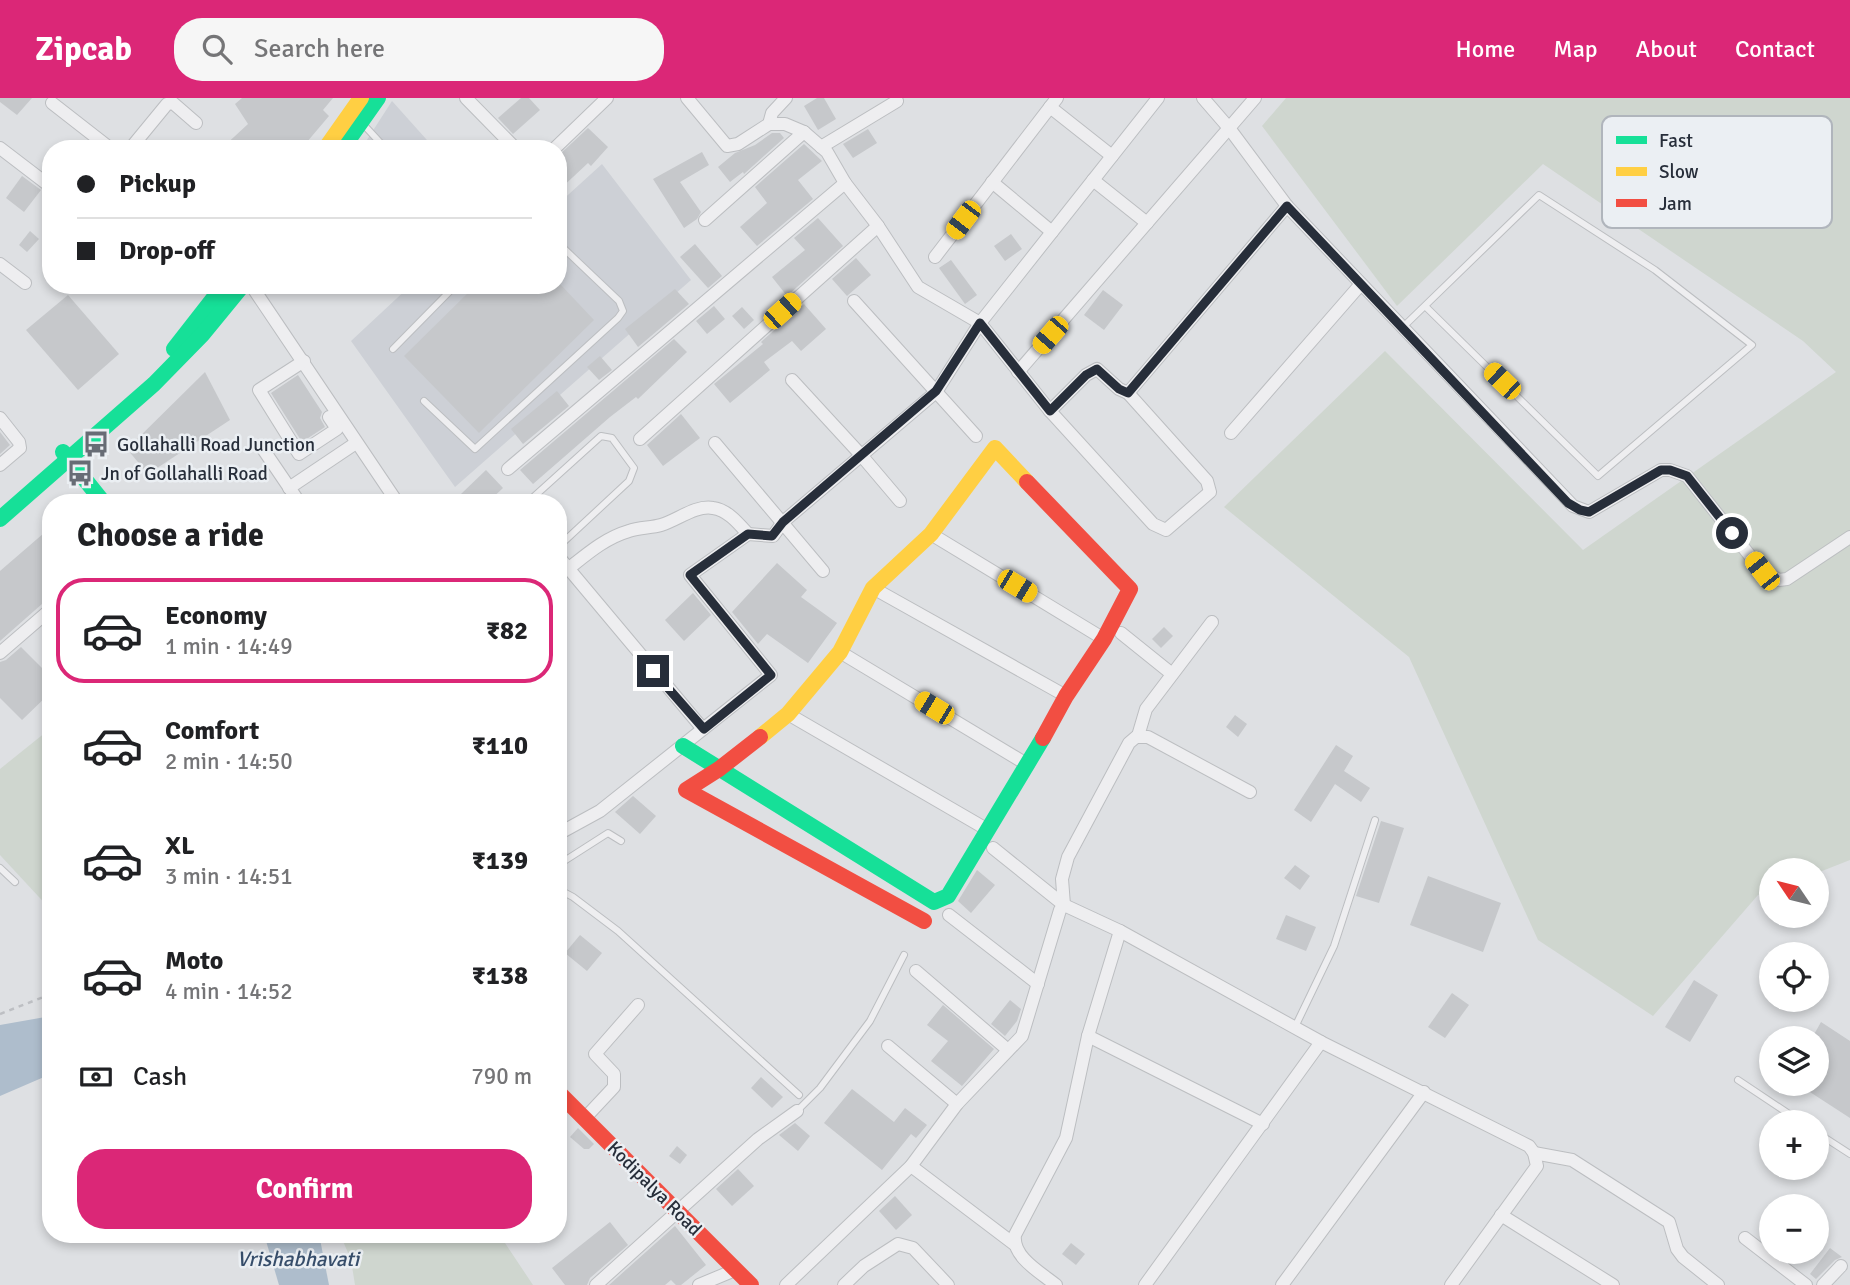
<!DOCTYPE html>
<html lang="en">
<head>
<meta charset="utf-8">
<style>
  :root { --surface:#fff; --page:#f6f6f6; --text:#202124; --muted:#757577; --line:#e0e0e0; --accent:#db2777 }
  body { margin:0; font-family:Signika,sans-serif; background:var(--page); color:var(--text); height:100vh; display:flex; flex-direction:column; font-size:26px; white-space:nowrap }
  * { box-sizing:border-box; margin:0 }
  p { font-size:23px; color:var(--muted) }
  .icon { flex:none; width:38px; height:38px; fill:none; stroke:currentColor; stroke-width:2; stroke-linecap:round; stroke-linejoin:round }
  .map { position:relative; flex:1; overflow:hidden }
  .drawer { position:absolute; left:42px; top:396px; width:525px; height:749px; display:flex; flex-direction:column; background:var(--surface); border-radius:28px; box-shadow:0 4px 10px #0003 }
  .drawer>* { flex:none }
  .guide { position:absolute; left:42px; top:42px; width:525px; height:154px; border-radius:28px; box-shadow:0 4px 10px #0003; display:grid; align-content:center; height:154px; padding:0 35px; background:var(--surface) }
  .needle { width:46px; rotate:305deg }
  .fabs { position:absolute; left:1759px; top:760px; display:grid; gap:14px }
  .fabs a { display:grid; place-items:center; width:70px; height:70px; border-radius:50%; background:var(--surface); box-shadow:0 4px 10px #0003; font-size:35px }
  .end { position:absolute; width:32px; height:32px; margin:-16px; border:9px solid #272e3a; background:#fff; box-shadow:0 0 0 4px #fff }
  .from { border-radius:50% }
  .car { position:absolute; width:21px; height:42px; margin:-21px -10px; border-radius:9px; box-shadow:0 0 5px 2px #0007; background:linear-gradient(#f5c518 24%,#345 0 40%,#f5c518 0 76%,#345 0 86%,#f5c518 0) }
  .guide b { display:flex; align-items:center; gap:24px; height:66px; font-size:26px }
  .guide b+b { border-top:2px solid var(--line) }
  .guide i { width:18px; height:18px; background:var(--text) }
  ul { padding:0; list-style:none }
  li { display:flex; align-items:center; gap:21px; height:105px; margin:0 14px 10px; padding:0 21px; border:4px solid transparent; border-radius:28px }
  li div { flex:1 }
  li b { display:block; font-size:26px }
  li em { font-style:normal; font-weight:700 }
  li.active { border-color:var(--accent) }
  li>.icon { width:63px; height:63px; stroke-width:1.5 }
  h2 { padding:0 35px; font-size:32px; line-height:84px }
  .pay { display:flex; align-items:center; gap:18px; height:77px; padding:0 35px; font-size:26px }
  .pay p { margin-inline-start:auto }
  .button { display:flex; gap:14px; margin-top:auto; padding:14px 35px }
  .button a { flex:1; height:80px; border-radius:28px; background:var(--accent); color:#fff; font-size:28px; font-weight:700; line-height:80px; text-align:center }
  header { display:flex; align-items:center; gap:42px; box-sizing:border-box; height:98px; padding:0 35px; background:var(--accent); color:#fff }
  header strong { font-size:33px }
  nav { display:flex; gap:38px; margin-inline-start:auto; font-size:24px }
  .search { width:490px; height:63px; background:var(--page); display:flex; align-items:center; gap:18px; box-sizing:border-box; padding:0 24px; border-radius:28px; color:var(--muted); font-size:26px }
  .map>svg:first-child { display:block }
  .built { fill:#cdd0d6 }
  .green { fill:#cfd6cf }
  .water { fill:#aebdcc }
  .building { fill:#c6c8cb }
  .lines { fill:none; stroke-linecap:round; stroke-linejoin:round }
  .lane-casing { stroke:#bcbec1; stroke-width:8 }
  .street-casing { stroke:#bcbec1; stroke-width:14 }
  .path { stroke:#bdbfc3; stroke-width:2.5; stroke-dasharray:5 5; stroke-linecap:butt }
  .lane { stroke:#eeeef0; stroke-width:6 }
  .street { stroke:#eeeef0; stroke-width:12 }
  .fast { stroke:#16e098; stroke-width:16 }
  .slow { stroke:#ffcf43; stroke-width:16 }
  .jam { stroke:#f24e42; stroke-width:16 }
  .route { stroke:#272e3a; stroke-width:9 }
  .labels { text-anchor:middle; stroke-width:5; stroke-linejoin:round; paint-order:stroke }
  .poi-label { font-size:19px; fill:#272e3a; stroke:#ebeff3; text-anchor:start }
  .street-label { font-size:19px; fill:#272e3a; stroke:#ebeff3 }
  .water-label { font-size:21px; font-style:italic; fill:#364d6a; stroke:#ebeff3 }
  .key { fill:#ebeff3; stroke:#b0b5bc; stroke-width:2 }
  .key-label { font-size:19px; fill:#272e3a }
</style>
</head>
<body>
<header>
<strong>Zipcab</strong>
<div class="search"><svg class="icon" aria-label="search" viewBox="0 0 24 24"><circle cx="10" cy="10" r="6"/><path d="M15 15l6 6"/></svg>Search here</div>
<nav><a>Home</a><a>Map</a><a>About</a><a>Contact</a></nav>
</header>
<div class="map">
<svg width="1850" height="1187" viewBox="0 0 1850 1187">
  <rect width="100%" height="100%" fill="#dee0e3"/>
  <g class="built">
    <polygon points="392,3 435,51 371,51 365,45"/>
    <polygon points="602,66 691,182 455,389 351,243 411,187 558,187 558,106"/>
  </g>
  <g class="green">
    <polygon points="1286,0 1850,0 1850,762 1817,775 1816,772 1771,772 1771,792 1758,797 1653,918 1538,842 1409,559 1224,409 1385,253 1583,452 1836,274 1803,243 1543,66 1397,208 1262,28"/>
    <polygon points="51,630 51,812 0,757 0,671"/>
    <polygon points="340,1136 499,1136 533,1187 355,1187 351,1162"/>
  </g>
  <g class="water">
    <polygon points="51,918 51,976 0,998 0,927"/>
    <polygon points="264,1136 319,1136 329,1187 279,1187"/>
  </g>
  <g class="building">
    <polygon points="0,0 32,0 17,17 0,4"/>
    <polygon points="242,0 333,0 323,12 329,18 301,51 221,51 248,26 235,6"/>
    <polygon points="521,0 529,0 540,12 513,36 498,20"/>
    <polygon points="817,0 824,0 836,21 818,32 804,8"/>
    <polygon points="588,30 608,49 591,68 588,65 558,93 558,58"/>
    <polygon points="868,31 877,45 853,60 843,46"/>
    <polygon points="772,35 780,35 784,40 744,76 743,74 730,84 718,69 735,55 755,47"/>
    <polygon points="804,46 822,63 798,82 813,101 757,148 740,129 767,105 755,89"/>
    <polygon points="702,54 709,67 680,84 701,114 697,121 684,130 653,81"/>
    <polygon points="22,78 41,92 24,114 6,100"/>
    <polygon points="818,120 843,148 787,198 772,179 805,152 794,140"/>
    <polygon points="30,133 39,141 27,154 19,147"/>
    <polygon points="1011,136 1022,151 1005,163 994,148"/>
    <polygon points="695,146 722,178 708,190 680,159"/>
    <polygon points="856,160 871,177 847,198 832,181"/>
    <polygon points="951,162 977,197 965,206 939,170"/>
    <polygon points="476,187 561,187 594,222 479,335 404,258"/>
    <polygon points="675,191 689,206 638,249 625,231"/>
    <polygon points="1103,192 1123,207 1104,232 1084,217"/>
    <polygon points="68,197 119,256 78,292 26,232"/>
    <polygon points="804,206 826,231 801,253 792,243 764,264 770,272 730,305 714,286 763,246 761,244"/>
    <polygon points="714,208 725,221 707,236 696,223"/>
    <polygon points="742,209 754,222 744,231 732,218"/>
    <polygon points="674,241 687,254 638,301 636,299 610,319 533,386 520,372"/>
    <polygon points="600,258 612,272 599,282 587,269"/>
    <polygon points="205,274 230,322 148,376 127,351"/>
    <polygon points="298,277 322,314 320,320 325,329 302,344 271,295"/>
    <polygon points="557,293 569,308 523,346 511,331"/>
    <polygon points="681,316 700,340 663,368 647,347"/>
    <polygon points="0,334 10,347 0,356"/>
    <polygon points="486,372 503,390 488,404 469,404 461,396"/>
    <polygon points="51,429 51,498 0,543 0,473"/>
    <polygon points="777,465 807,492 801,499 837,525 808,565 767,536 758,546 732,514"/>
    <polygon points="693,495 711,517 684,543 665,522"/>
    <polygon points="1164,529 1173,538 1161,550 1152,541"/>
    <polygon points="21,549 51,579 51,594 22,622 0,600 0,564 6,562"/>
    <polygon points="1235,617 1247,626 1238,639 1226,629"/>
    <polygon points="1336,647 1353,658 1344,673 1370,690 1361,704 1335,686 1311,724 1294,712"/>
    <polygon points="633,698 656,718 640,736 615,714"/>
    <polygon points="1381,723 1404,730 1379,805 1356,798"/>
    <polygon points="1295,767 1310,778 1300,792 1284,780"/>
    <polygon points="977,772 995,787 971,815 958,803"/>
    <polygon points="1428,778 1501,805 1483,854 1410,827"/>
    <polygon points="1286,817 1316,829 1306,853 1276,841"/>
    <polygon points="580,837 602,855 587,873 565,855"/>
    <polygon points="1694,882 1718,897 1690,944 1665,929"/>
    <polygon points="1452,895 1469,907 1445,940 1428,929"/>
    <polygon points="1010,902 1021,911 1017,923 1005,938 991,926"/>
    <polygon points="943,907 994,951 962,988 931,963 948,943 927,927"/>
    <polygon points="1821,924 1850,943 1850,1020 1796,985 1816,985 1816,940 1812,940"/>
    <polygon points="761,979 783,999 772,1010 751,990"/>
    <polygon points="852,991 894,1024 905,1010 927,1027 916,1040 911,1036 882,1072 824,1025"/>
    <polygon points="795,1025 810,1038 798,1053 779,1037"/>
    <polygon points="578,1030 594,1046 589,1051 584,1051 570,1039"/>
    <polygon points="677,1048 687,1057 680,1066 669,1058"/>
    <polygon points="738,1071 754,1088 732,1108 716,1091"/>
    <polygon points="895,1098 912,1117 896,1132 879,1113"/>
    <polygon points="610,1124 628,1147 590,1180 587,1187 565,1187 552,1170"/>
    <polygon points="675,1128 706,1167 681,1187 676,1187 671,1182 665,1187 609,1187"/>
    <polygon points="1071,1145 1085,1156 1076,1167 1062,1156"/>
    <polygon points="1830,1150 1842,1159 1835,1162 1816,1181 1810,1176"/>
  </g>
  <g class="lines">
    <g class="lane-casing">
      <g id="lane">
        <polyline points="363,26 386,51"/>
        <polyline points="1402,230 1539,97 1655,172 1752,247 1598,378 1425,208"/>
        <polyline points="393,251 456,187"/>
        <polyline points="424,303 475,351 618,220 623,213 619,203 558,145"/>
        <polyline points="528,404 601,338 612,340 634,370 629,383 558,449"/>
        <polyline points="558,767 608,735 621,743"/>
        <polyline points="0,770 15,784"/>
        <polyline points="558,791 573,799 618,833 799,997"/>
        <polyline points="1295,929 1334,848 1375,722"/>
        <polyline points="1738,982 1801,1024"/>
        <polyline points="797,1013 820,990 870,923 904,857"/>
        <polyline points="1816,1034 1850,1056"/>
      </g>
    </g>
    <g class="street-casing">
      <g id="street">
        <polyline points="466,0 516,51"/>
        <polyline points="687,0 727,48 738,46 769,26 785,26 804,34 827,54 845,85 878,128 918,189 980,225 1050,313 1153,426 1166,432 1210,394 1207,383 1128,295"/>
        <polyline points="52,5 111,51"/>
        <polyline points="1050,9 1112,58"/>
        <polyline points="769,26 772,15 786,0"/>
        <polyline points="821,49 897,3"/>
        <polyline points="0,50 51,89"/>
        <polyline points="130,51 167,6 173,5 196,25"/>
        <polyline points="554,51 607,0"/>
        <polyline points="1093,82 1147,125"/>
        <polyline points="992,84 1052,134"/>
        <polyline points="1287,108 1573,408 1589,414 1661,372 1670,372 1687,378 1762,473 1779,482 1787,481 1850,439"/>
        <polyline points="705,122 804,34"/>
        <polyline points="935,159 1057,0"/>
        <polyline points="0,166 25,185"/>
        <polyline points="251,187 397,404"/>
        <polyline points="854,203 976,338"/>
        <polyline points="304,263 259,292 299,356 337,331 329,319"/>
        <polyline points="1018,274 1255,0"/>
        <polyline points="792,282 861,357 900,403"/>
        <polyline points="1050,313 1086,277 1097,271 1119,291 1128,295 1287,108 1229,30 1203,0"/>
        <polyline points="0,320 19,344 20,350 0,367"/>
        <polyline points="1231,335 1361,186"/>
        <polyline points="640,341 878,128"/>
        <polyline points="715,345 823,473"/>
        <polyline points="263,351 299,404"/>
        <polyline points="508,371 845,85"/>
        <polyline points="289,390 356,345"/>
        <polyline points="931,436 1104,541"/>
        <polyline points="558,458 703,631"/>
        <path d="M 568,471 C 587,456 605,440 629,433 C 639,429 651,430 661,427 C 678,422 695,407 713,410 C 728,412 739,426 748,436"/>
        <polyline points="873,490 1066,598"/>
        <polyline points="1121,535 1172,576"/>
        <polyline points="840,554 1028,667"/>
        <polyline points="0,555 51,511"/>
        <polyline points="788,616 988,732"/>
        <polyline points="1138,638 1146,611 1212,524"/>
        <polyline points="558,736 600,713 771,577 690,477 748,436 773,438 783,424 936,294 980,225 1158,0"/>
        <polyline points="993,750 1064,807"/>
        <polyline points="1064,807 1062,781 1068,759 1129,645 1136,639 1148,639 1250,694"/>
        <polyline points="949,817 1038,886"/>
        <polyline points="916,873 1008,952"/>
        <polyline points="1088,938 1263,1026"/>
        <polyline points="888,948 957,1006"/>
        <polyline points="585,1020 614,989 614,976 595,956 638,907"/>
        <polyline points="1534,1055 1572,1062 1669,1124 1677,1151 1683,1159 1718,1187"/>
        <polyline points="911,1068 1014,1146"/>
        <polyline points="1501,1117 1613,1187"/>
        <polyline points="1745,1140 1806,1187"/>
        <polyline points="596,1187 758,1041 797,1013"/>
        <polyline points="699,1187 735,1172"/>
        <polyline points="786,1187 911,1068 957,1006 1022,938 1060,812 1064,807 1120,833 1321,944 1529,1048 1534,1055 1537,1068 1451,1187"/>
        <polyline points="844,1187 864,1168 898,1146 913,1150 948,1187"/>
        <path d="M 1056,1187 C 1040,1174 1012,1159 1015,1137 L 1066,1040 L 1088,938 L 1120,833"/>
        <polyline points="1145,1187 1321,944"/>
        <polyline points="1282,1187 1424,994"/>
        <polyline points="1823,1187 1841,1168"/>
      </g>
    </g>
    <polyline class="path" points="0,916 51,896"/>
    <use href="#lane" class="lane"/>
    <use href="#street" class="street"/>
    <g class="fast">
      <polyline points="342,51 378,0"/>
      <polyline points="174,251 224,187"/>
      <polyline points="63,354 103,404"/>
      <polyline points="0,421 154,286 202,237 243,187"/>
      <polyline points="683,648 934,804 948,798 1043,640"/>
    </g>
    <g class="slow">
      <polyline points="325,51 361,0"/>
      <polyline points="760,639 788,616 840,554 873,490 931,436 995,350 1027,384"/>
    </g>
    <g class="jam">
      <polyline points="1027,384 1130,491 1104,541 1066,598 1043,640"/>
      <polyline points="760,639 719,671 686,692 924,823"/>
      <polyline points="558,994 751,1187"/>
    </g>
  </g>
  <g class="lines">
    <polyline class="route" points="653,573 704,631 771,577 690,477 748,436 772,438 783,424 936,293 980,225 1050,313 1086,277 1097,271 1119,291 1128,295 1287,108 1568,405 1580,412 1589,414 1661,372 1670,372 1687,378 1732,435"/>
  </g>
  <defs>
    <g id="bus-bare" transform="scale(2.1)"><path d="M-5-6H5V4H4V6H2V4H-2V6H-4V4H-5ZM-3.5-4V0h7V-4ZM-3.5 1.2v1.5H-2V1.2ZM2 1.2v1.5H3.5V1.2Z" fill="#676c75" stroke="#ebeff3" stroke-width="2.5" paint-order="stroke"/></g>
  </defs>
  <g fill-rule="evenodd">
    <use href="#bus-bare" x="96" y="346"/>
    <use href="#bus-bare" x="80" y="375"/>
  </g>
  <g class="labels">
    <g class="poi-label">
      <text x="117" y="353">Gollahalli Road Junction</text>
      <text x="101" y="382">Jn of Gollahalli Road</text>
    </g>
    <g class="street-label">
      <text transform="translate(655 1090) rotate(45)" y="7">Kodipalya Road</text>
    </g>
    <g class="water-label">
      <text x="298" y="1168">Vrishabhavati</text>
    </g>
  </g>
  <rect x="1602" y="18" width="230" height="112" rx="10" class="key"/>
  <rect x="1616" y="38" width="31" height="8" fill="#16e098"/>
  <rect x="1616" y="69" width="31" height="9" fill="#ffcf43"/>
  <rect x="1616" y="101" width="31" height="8" fill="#f24e42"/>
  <g class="key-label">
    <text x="1659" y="49">Fast</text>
    <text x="1659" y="80">Slow</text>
    <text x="1659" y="112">Jam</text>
  </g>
</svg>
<div class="fabs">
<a><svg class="needle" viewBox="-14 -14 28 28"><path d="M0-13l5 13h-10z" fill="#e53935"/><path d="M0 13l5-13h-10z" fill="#757577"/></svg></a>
<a><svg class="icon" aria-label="locate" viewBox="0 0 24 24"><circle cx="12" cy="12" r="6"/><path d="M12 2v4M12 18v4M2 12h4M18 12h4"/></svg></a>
<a><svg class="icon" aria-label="layers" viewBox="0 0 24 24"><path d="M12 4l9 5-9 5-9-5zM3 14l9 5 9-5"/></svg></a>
<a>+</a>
<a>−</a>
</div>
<i class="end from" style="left:1732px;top:435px"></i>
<i class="end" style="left:653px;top:573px"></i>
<i class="car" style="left:963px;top:122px;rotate:217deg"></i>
<i class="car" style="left:782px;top:213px;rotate:48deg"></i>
<i class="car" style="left:1050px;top:237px;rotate:221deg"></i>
<i class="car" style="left:1502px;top:283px;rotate:314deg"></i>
<i class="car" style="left:1762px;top:473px;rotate:322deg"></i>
<i class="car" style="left:1017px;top:488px;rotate:121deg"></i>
<i class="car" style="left:934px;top:610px;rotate:301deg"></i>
<div class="guide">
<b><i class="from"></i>Pickup</b>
<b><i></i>Drop-off</b>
</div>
<section class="drawer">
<h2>Choose a ride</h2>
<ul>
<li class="active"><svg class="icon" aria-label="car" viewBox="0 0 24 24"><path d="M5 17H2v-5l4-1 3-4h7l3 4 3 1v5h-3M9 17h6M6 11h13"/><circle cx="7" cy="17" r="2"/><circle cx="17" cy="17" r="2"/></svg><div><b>Economy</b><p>1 min · 14:49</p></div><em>₹82</em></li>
<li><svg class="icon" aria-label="car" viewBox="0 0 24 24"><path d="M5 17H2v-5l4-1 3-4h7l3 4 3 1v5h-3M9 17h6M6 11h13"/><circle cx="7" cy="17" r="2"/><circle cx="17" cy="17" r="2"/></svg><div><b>Comfort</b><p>2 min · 14:50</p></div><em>₹110</em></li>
<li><svg class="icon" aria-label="car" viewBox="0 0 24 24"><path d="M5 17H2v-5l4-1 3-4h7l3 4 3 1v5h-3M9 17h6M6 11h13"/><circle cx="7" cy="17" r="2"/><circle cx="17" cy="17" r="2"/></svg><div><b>XL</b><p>3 min · 14:51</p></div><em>₹139</em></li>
<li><svg class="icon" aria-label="car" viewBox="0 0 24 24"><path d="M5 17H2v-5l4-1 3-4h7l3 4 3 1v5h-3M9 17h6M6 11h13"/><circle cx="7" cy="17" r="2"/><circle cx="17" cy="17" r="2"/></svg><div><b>Moto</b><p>4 min · 14:52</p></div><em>₹138</em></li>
</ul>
<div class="pay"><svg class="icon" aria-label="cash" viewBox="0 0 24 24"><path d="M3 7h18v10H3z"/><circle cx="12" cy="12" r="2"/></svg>Cash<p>790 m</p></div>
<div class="button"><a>Confirm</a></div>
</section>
</div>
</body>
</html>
